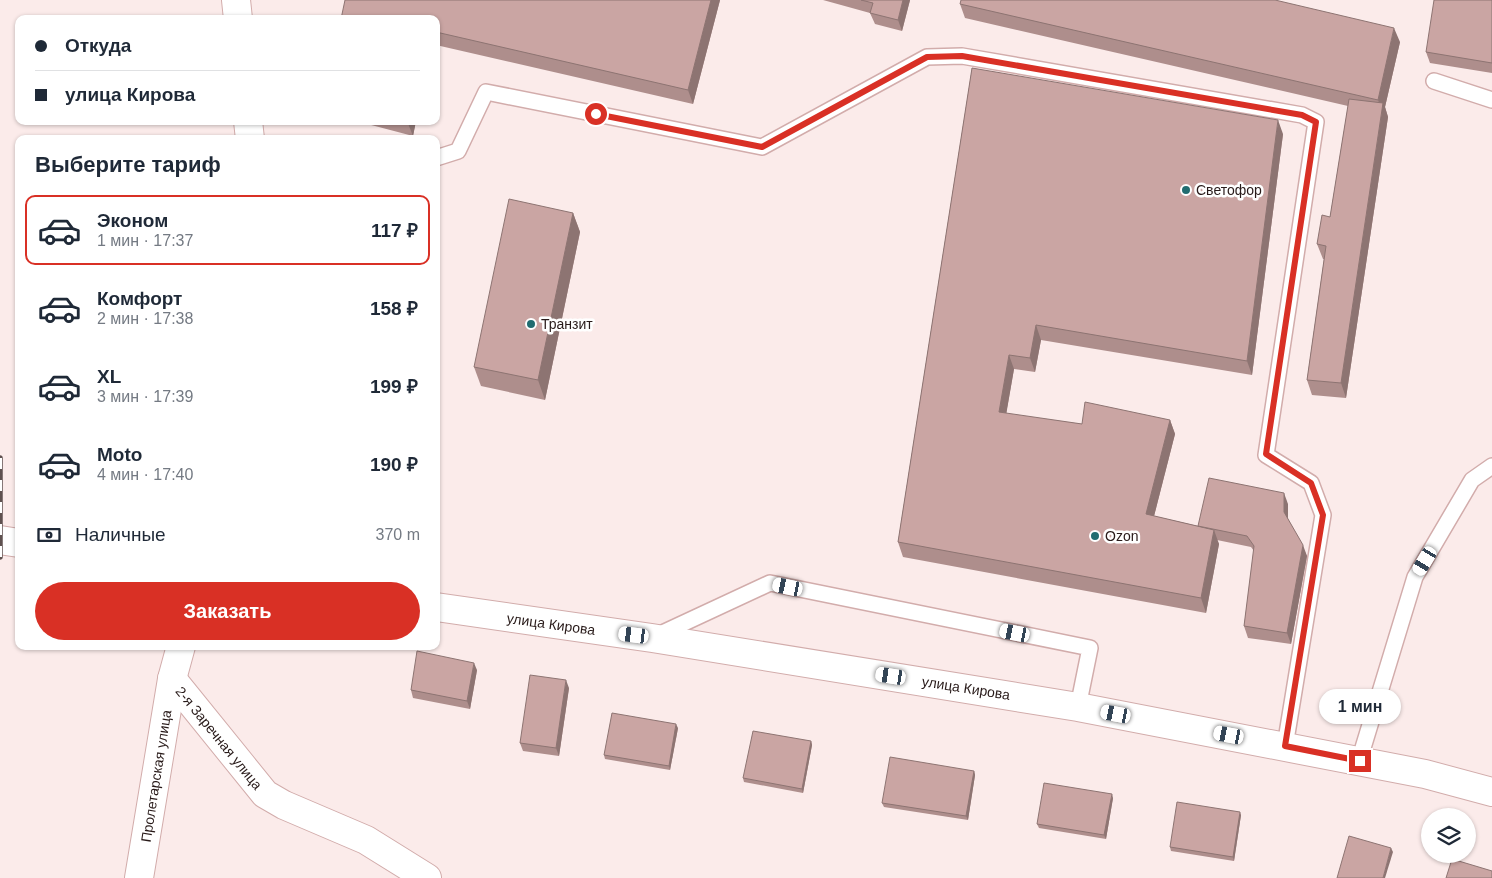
<!DOCTYPE html>
<html lang="ru">
<head>
<meta charset="utf-8">
<style>
  :root { --surface:#fff; --page:#f2f2f3; --text:#1f2937; --muted:#747a83; --line:#e0e1e3; --accent:#d93025 }
  body { margin:0; font-family:Arial,sans-serif; background:var(--page); color:var(--text); height:100vh; display:flex; flex-direction:column; font-size:19px; white-space:nowrap }
  * { box-sizing:border-box; margin:0 }
  p { font-size:16px; color:var(--muted) }
  .icon { flex:none; width:28px; height:28px; fill:none; stroke:currentColor; stroke-width:2; stroke-linecap:round; stroke-linejoin:round }
  .map { position:relative; flex:1; overflow:hidden }
  .sheet { position:absolute; left:15px; top:135px; width:425px; height:515px; display:flex; flex-direction:column; background:var(--surface); border-radius:10px; box-shadow:0 1px 4px #0004 }
  .sheet>* { flex:none }
  .banner { position:absolute; left:15px; top:15px; width:425px; height:110px; border-radius:10px; box-shadow:0 1px 4px #0004; display:grid; align-content:center; height:110px; padding:0 20px; background:var(--surface) }
  .fabs { position:absolute; left:1421px; top:808px; display:grid; gap:10px }
  .fabs a { display:grid; place-items:center; width:55px; height:55px; border-radius:50%; background:var(--surface); box-shadow:0 1px 4px #0004; font-size:25px }
  .end { position:absolute; width:22px; height:22px; margin:-11px; border:6px solid #d93025; background:#fff; box-shadow:0 0 0 2px #fff }
  .from { border-radius:50% }
  .bubble { position:absolute; height:35px; border-radius:18px; background:var(--surface); box-shadow:0 1px 4px #0004; font-size:16px; font-weight:600; line-height:35px; text-align:center }
  .car { position:absolute; width:15px; height:30px; margin:-15px -8px; border-radius:6px; box-shadow:0 0 4px 1px #0007; background:linear-gradient(#fff 24%,#345 0 40%,#fff 0 76%,#345 0 86%,#fff 0) }
  .banner b { display:flex; align-items:center; gap:18px; height:48px; font-size:19px }
  .banner b+b { border-top:1px solid var(--line) }
  .banner i { width:12px; height:12px; background:var(--text) }
  ul { padding:0; list-style:none }
  li { display:flex; align-items:center; gap:15px; height:70px; margin:0 10px 8px; padding:0 10px; border:2px solid transparent; border-radius:10px }
  li div { flex:1 }
  li b { display:block; font-size:19px }
  li em { font-style:normal; font-weight:600 }
  li.selected { border-color:var(--accent) }
  li>.icon { width:45px; height:45px; stroke-width:1.5 }
  h2 { padding:0 20px; font-size:22px; line-height:60px }
  .pay { display:flex; align-items:center; gap:12px; height:55px; padding:0 20px; font-size:19px }
  .pay p { margin-inline-start:auto }
  .cta { display:flex; gap:10px; margin-top:auto; padding:10px 20px }
  .cta a { flex:1; height:58px; border-radius:30px; background:var(--accent); color:#fff; font-size:20px; font-weight:600; line-height:58px; text-align:center }
  .map>svg:first-child { display:block }
  .lines { fill:none; stroke-linecap:round; stroke-linejoin:round }
  .service-casing { stroke:#d2acab; stroke-width:18 }
  .minor-casing { stroke:#d2acab; stroke-width:30 }
  .tertiary-casing { stroke:#d2acab; stroke-width:30 }
  .service { stroke:#fff; stroke-width:15 }
  .minor { stroke:#fff; stroke-width:28 }
  .tertiary { stroke:#fff; stroke-width:28 }
  .rail-casing { stroke:#5f5150; stroke-width:5.5 }
  .rail { stroke:#fff; stroke-width:4; stroke-dasharray:11; stroke-linecap:butt }
  .wall { fill:#ae8e8c }
  .shaded-wall { fill:#8d7472 }
  .building { fill:#caa5a3; stroke:#8d7472 }
  .route { stroke:#d93025; stroke-width:6 }
  .poi-dot { fill:#206c70; stroke:#fff; stroke-width:2 }
  .labels { text-anchor:middle; stroke-width:5; stroke-linejoin:round; paint-order:stroke }
  .poi-label { font-size:14px; fill:#281a19; stroke:#fff; text-anchor:start }
  .street-label { font-size:14px; fill:#281a19; stroke:#fff }
</style>
</head>
<body>
<div class="map">
<svg width="1492" height="878" viewBox="0 0 1492 878">
  <rect width="100%" height="100%" fill="#fbebea"/>
  <g class="lines">
    <g class="service-casing">
      <g id="service">
        <polyline points="1434,81 1492,100"/>
        <polyline points="436,158 458,151 486,92 762,147 927,57 962,56 1302,115 1316,122 1266,455 1311,483 1323,515 1285,746"/>
        <polyline points="656,636 770,583 1090,648 1078,707"/>
        <polyline points="1359,761 1415,577 1472,480 1492,466"/>
      </g>
    </g>
    <g class="minor-casing">
      <g id="minor">
        <polyline points="236,0 238,19"/>
        <polyline points="248,121 250,139"/>
        <polyline points="172,679 265,794 284,805 366,840 427,878"/>
        <polyline points="139,878 172,679 181,646"/>
      </g>
    </g>
    <g class="tertiary-casing">
      <g id="tertiary">
        <polyline points="0,540 19,543"/>
        <polyline points="436,607 652,638 1078,707 1425,774 1492,792"/>
      </g>
    </g>
    <use href="#service" class="service"/>
    <use href="#minor" class="minor"/>
    <use href="#tertiary" class="tertiary"/>
    <g class="rail-casing">
      <polyline id="rail" points="0,458 0,557"/>
    </g>
    <use href="#rail" class="rail"/>
  </g>
  <g class="wall">
    <polygon points="345,0 720,0 693,104 436,45 436,19"/>
    <polygon points="823,0 910,0 902,31 875,24 870,13"/>
    <polygon points="1492,0 1492,73 1430,63 1426,52"/>
    <polygon points="960,4 1400,42 1385,107 1388,117 1346,398 1312,395 1307,380 1324,259 1323,259 1317,244 1330,217 1348,106 965,18"/>
    <polygon points="972,68 1283,134 1252,375 1041,340 1035,372 1014,369 1006,414 1082,424 1170,420 1175,434 1154,516 1198,526 1288,504 1288,519 1307,556 1291,644 1248,638 1244,626 1254,551 1251,547 1217,540 1219,544 1206,613 903,557 898,542"/>
    <polygon points="356,121 416,121 413,136"/>
    <polygon points="573,213 580,232 545,400 481,386 474,367"/>
    <polygon points="477,670 470,709 413,698 411,690"/>
    <polygon points="569,688 559,756 523,751 520,743"/>
    <polygon points="678,728 670,770 605,759 604,755"/>
    <polygon points="811,741 812,745 803,793 744,782 743,778"/>
    <polygon points="974,771 975,775 968,820 884,807 882,803"/>
    <polygon points="1113,798 1106,839 1039,828 1037,824"/>
    <polygon points="1241,815 1234,861 1171,851 1170,847"/>
  </g>
  <g class="shaded-wall">
    <polygon points="711,0 720,0 693,104 688,90"/>
    <polygon points="903,0 910,0 902,31 898,20"/>
    <polygon points="1394,28 1400,42 1385,107 1388,117 1346,398 1341,383 1382,111 1378,100"/>
    <polygon points="1278,120 1283,134 1252,375 1247,361"/>
    <polygon points="407,121 416,121 413,136"/>
    <polygon points="573,213 580,232 545,400 538,380"/>
    <polygon points="1036,325 1041,340 1035,372 1030,358"/>
    <polygon points="1009,355 1014,369 1004,427 999,412"/>
    <polygon points="1170,420 1175,434 1151,528 1146,514"/>
    <polygon points="1284,493 1288,504 1288,524 1284,512"/>
    <polygon points="1214,530 1219,544 1206,613 1201,598"/>
    <polygon points="1303,545 1307,556 1291,644 1287,633"/>
    <polygon points="474,663 477,670 470,709 467,701"/>
    <polygon points="566,680 569,688 559,756 556,748"/>
    <polygon points="676,724 678,728 670,770 669,766"/>
    <polygon points="811,741 812,745 803,793 802,789"/>
    <polygon points="974,771 975,775 968,820 966,816"/>
    <polygon points="1112,794 1113,798 1106,839 1104,835"/>
    <polygon points="1240,812 1241,815 1234,861 1233,857"/>
    <polygon points="1391,848 1393,852 1385,878 1383,878"/>
  </g>
  <g class="building">
    <polygon points="345,0 711,0 688,90 436,32 436,19 341,19"/>
    <polygon points="861,0 903,0 898,20 870,13 873,3"/>
    <polygon points="961,0 1275,0 1394,28 1378,100 960,4"/>
    <polygon points="1434,0 1492,0 1492,63 1426,52"/>
    <polygon points="972,68 1278,120 1247,361 1036,325 1030,358 1009,355 999,412 1082,424 1085,402 1170,420 1146,514 1214,530 1201,598 898,542"/>
    <polygon points="1349,99 1383,103 1341,383 1307,380 1326,246 1317,244 1322,215 1330,217"/>
    <polygon points="509,199 573,213 538,380 474,367"/>
    <polygon points="1209,478 1284,493 1284,512 1303,545 1287,633 1244,626 1254,546 1247,536 1198,526"/>
    <polygon points="417,651 474,663 467,701 411,690"/>
    <polygon points="530,675 566,680 556,748 520,743"/>
    <polygon points="612,713 676,724 669,766 604,755"/>
    <polygon points="753,731 811,741 802,789 743,778"/>
    <polygon points="890,757 974,771 966,816 882,803"/>
    <polygon points="1044,783 1112,794 1104,835 1037,824"/>
    <polygon points="1177,802 1240,812 1233,857 1170,847"/>
    <polygon points="1349,836 1391,848 1383,878 1337,878"/>
    <polygon points="1452,859 1492,871 1492,878 1446,878"/>
  </g>
  <g class="lines">
    <polyline class="route" points="596,114 762,147 927,57 962,56 1302,115 1316,122 1266,454 1311,483 1323,515 1285,746 1360,761"/>
  </g>
  <g class="poi-dot">
    <circle cx="1186" cy="190" r="5"/>
    <circle cx="531" cy="324" r="5"/>
    <circle cx="1095" cy="536" r="5"/>
  </g>
  <g class="labels">
    <g class="poi-label">
      <text x="1196" y="195">Светофор</text>
      <text x="541" y="329">Транзит</text>
      <text x="1105" y="541">Ozon</text>
    </g>
    <g class="street-label">
      <text transform="translate(551 624) rotate(8)" y="5">улица Кирова</text>
      <text transform="translate(966 688) rotate(9)" y="5">улица Кирова</text>
      <text transform="translate(219 738) rotate(51)" y="5">2-я Заречная улица</text>
      <text transform="translate(156 776) rotate(-81)" y="5">Пролетарская улица</text>
    </g>
  </g>
</svg>
<div class="fabs">
<a><svg class="icon" aria-label="layers" viewBox="0 0 24 24"><path d="M12 4l9 5-9 5-9-5zM3 14l9 5 9-5"/></svg></a>
</div>
<i class="end from" style="left:596px;top:114px"></i>
<i class="end" style="left:1360px;top:761px"></i>
<div class="bubble" style="left:1319px;top:689px;width:82px">1 мин</div>
<i class="car" style="left:1425px;top:561px;rotate:211deg"></i>
<i class="car" style="left:788px;top:587px;rotate:282deg"></i>
<i class="car" style="left:1015px;top:633px;rotate:281deg"></i>
<i class="car" style="left:634px;top:635px;rotate:277deg"></i>
<i class="car" style="left:891px;top:676px;rotate:279deg"></i>
<i class="car" style="left:1116px;top:714px;rotate:281deg"></i>
<i class="car" style="left:1229px;top:735px;rotate:281deg"></i>
<div class="banner">
<b><i class="from"></i>Откуда</b>
<b><i></i>улица Кирова</b>
</div>
<section class="sheet">
<h2>Выберите тариф</h2>
<ul>
<li class="selected"><svg class="icon" aria-label="car" viewBox="0 0 24 24"><path d="M5 17H2v-5l4-1 3-4h7l3 4 3 1v5h-3M9 17h6M6 11h13"/><circle cx="7" cy="17" r="2"/><circle cx="17" cy="17" r="2"/></svg><div><b>Эконом</b><p>1 мин · 17:37</p></div><em>117 ₽</em></li>
<li><svg class="icon" aria-label="car" viewBox="0 0 24 24"><path d="M5 17H2v-5l4-1 3-4h7l3 4 3 1v5h-3M9 17h6M6 11h13"/><circle cx="7" cy="17" r="2"/><circle cx="17" cy="17" r="2"/></svg><div><b>Комфорт</b><p>2 мин · 17:38</p></div><em>158 ₽</em></li>
<li><svg class="icon" aria-label="car" viewBox="0 0 24 24"><path d="M5 17H2v-5l4-1 3-4h7l3 4 3 1v5h-3M9 17h6M6 11h13"/><circle cx="7" cy="17" r="2"/><circle cx="17" cy="17" r="2"/></svg><div><b>XL</b><p>3 мин · 17:39</p></div><em>199 ₽</em></li>
<li><svg class="icon" aria-label="car" viewBox="0 0 24 24"><path d="M5 17H2v-5l4-1 3-4h7l3 4 3 1v5h-3M9 17h6M6 11h13"/><circle cx="7" cy="17" r="2"/><circle cx="17" cy="17" r="2"/></svg><div><b>Moto</b><p>4 мин · 17:40</p></div><em>190 ₽</em></li>
</ul>
<div class="pay"><svg class="icon" aria-label="cash" viewBox="0 0 24 24"><path d="M3 7h18v10H3z"/><circle cx="12" cy="12" r="2"/></svg>Наличные<p>370 m</p></div>
<div class="cta"><a>Заказать</a></div>
</section>
</div>
</body>
</html>
